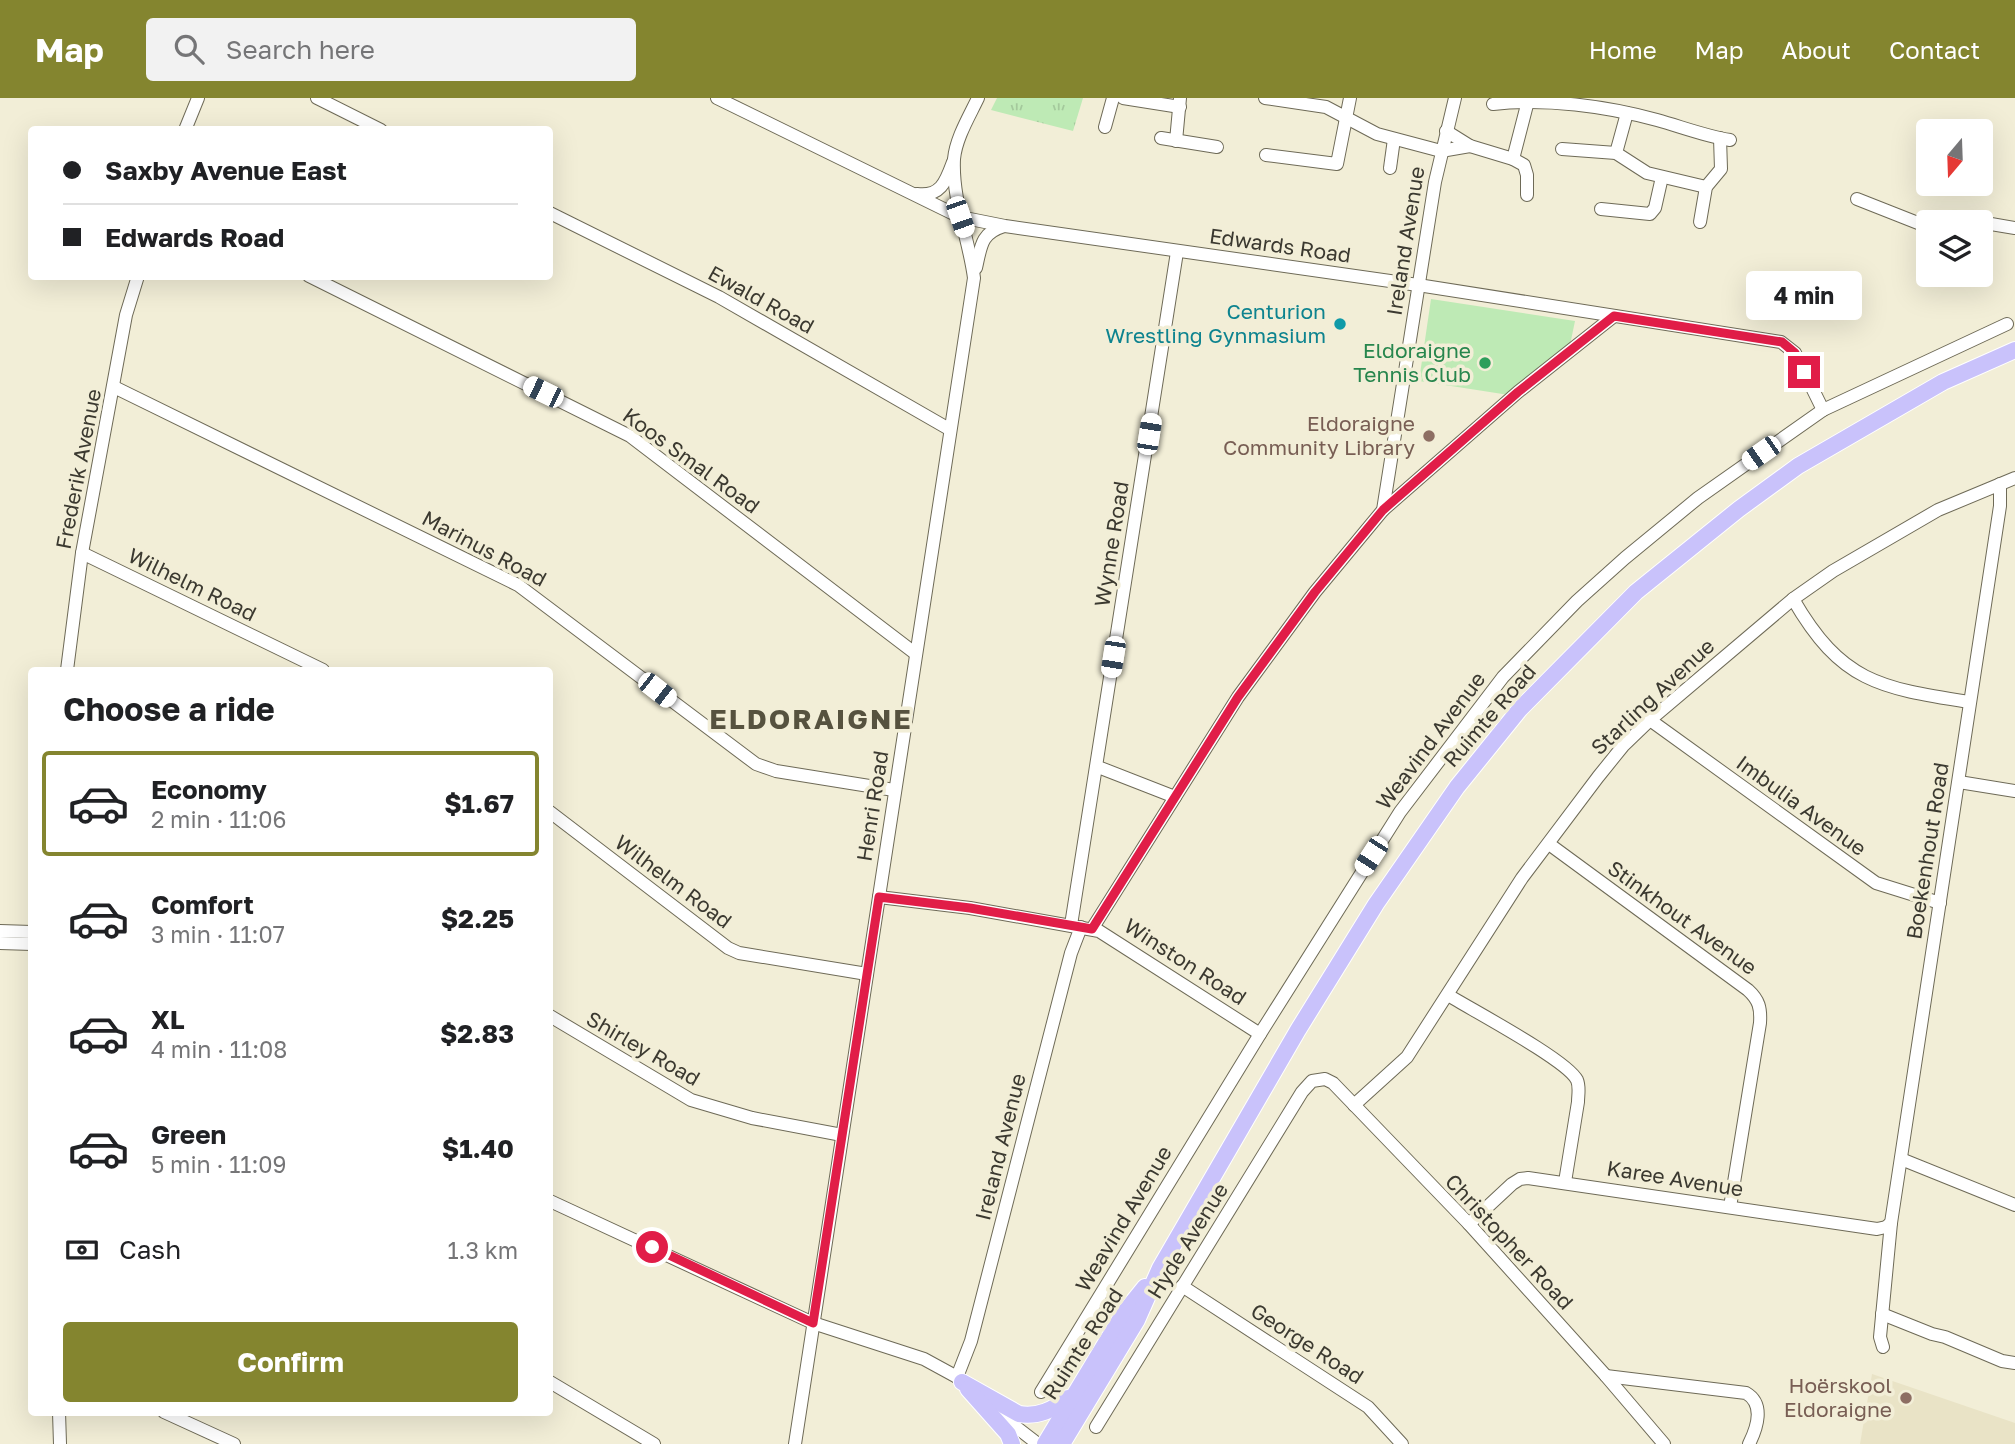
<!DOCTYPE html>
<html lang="en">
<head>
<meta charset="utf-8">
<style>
  :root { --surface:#fff; --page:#f2f2f2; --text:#202124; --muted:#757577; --line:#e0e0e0; --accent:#84852f }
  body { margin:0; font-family:"Golos Text",sans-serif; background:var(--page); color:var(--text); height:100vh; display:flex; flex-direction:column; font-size:26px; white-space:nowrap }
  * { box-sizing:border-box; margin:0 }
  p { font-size:23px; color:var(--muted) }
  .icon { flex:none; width:38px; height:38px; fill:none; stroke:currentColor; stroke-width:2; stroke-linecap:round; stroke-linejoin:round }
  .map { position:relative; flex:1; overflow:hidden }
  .side { position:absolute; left:28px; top:569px; width:525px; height:749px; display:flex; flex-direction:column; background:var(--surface); border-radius:7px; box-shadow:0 7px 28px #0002 }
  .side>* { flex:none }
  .guide { position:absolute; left:28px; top:28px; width:525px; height:154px; border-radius:7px; box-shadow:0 7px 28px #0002; display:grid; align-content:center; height:154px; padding:0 35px; background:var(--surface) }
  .needle { width:46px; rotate:199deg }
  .controls { position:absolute; left:1916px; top:21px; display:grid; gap:14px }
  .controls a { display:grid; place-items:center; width:77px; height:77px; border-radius:7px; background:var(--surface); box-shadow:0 7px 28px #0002; font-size:35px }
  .end { position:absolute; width:32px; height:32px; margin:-16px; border:9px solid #e11d48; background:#fff; box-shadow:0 0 0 4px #fff }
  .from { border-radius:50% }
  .bubble { position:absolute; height:49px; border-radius:7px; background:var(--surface); box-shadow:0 7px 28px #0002; font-size:23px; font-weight:700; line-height:49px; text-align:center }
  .car { position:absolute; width:21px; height:42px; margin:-21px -10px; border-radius:9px; box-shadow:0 0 5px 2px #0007; background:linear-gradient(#fff 24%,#345 0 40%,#fff 0 76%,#345 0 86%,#fff 0) }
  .guide b { display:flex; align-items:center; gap:24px; height:66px; font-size:26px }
  .guide b+b { border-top:2px solid var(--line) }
  .guide i { width:18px; height:18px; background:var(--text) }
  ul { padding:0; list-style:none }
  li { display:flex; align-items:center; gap:21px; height:105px; margin:0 14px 10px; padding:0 21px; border:4px solid transparent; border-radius:7px }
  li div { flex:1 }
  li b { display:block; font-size:26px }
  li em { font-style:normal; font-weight:700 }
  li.current { border-color:var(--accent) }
  li>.icon { width:63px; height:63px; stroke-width:1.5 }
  h2 { padding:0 35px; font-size:32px; line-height:84px }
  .pay { display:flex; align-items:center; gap:18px; height:77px; padding:0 35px; font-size:26px }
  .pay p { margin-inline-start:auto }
  .primary-button { display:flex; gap:14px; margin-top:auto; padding:14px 35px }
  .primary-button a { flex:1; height:80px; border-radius:7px; background:var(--accent); color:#fff; font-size:28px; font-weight:700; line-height:80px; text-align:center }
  header { display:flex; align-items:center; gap:42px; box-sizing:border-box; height:98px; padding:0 35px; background:var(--accent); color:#fff }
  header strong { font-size:33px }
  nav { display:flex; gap:38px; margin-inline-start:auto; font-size:24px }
  .search { width:490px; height:63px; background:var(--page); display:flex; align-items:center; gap:18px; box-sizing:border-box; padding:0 24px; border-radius:7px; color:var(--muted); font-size:26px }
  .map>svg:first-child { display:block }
  .built { fill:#e9e3c6 }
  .grass { fill:url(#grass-tufts) }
  .green { fill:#beeab5 }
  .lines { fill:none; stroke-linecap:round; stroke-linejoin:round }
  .minor-casing { stroke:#6e6a57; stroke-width:14 }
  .major-casing { stroke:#fff; stroke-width:18 }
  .minor { stroke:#fff; stroke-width:12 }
  .major { stroke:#c9c2fb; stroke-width:16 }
  .route { stroke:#e11d48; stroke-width:9 }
  .culture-dot { fill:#0f9aa8; stroke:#f2eed7; stroke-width:2.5 }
  .leisure-dot { fill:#2e9e5b; stroke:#f2eed7; stroke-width:2.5 }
  .education-dot { fill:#8d6e63; stroke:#f2eed7; stroke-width:2.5 }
  .labels { text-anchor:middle; stroke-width:7; stroke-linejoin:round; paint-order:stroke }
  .street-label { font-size:21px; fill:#3b3930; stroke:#f2eed7 }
  .culture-label { font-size:21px; fill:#0d838f; stroke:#f2eed7; text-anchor:end }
  .leisure-label { font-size:21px; fill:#27864d; stroke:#f2eed7; text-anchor:end }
  .education-label { font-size:21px; fill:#785e54; stroke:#f2eed7; text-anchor:end }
  .district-label { font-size:28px; font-weight:bold; letter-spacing:2px; fill:#56523f; stroke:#f2eed7 }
</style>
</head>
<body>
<header>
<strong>Map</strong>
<div class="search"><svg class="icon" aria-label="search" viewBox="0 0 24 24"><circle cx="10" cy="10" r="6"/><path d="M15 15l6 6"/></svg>Search here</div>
<nav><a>Home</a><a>Map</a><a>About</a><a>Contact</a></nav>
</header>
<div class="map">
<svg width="2015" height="1346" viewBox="0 0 2015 1346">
  <defs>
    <pattern id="grass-tufts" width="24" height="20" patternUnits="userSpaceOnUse" patternTransform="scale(1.75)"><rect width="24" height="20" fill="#beeab5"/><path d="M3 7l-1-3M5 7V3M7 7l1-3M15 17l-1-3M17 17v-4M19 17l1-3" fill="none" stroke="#a4c99c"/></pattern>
  </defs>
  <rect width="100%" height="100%" fill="#f2eed7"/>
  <polygon class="built" points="1872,1276 2015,1325 2015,1346 1860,1346"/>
  <polygon class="grass" points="997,0 1083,0 1073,33 991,12"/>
  <polygon class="green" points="1431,201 1575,223 1570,247 1509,297 1419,283"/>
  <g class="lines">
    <g class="minor-casing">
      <g id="minor">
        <polyline points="317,0 381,32"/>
        <polyline points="717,0 960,119 1005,128 1418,187 1781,244 1795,255 1823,312"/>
        <polyline points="1123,0 1180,9"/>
        <polyline points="1265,0 1326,9 1377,36 1441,53 1470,48"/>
        <path d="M 1493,6 C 1545,0 1606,8 1657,22 C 1682,29 1705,38 1730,42"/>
        <polyline points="1105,29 1113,0"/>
        <polyline points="185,32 198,0"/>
        <polyline points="1446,33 1470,48 1513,61 1524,67 1527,77 1527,97"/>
        <polyline points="1161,40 1217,49"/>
        <polyline points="1176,43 1180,0"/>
        <polyline points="1562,51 1616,55 1647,75 1706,89"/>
        <polyline points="1616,55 1627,15"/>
        <polyline points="1266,57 1337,66 1350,0"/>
        <polyline points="1513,61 1528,3"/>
        <polyline points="1390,70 1394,41"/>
        <path d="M 917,96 C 941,99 946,83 953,64"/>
        <polyline points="1857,101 1928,129"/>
        <polyline points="1601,111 1650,116 1655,110 1662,79"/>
        <polyline points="550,115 719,199 949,331"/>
        <polyline points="1700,124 1706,89 1721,71 1720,40"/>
        <polyline points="1981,128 1991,126 2015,130"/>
        <path d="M 976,170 C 981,148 981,135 1004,128"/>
        <polyline points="309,178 630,338 916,556"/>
        <polyline points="114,289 518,487 756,666 776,673 894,692"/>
        <polyline points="1383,412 1518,294 1614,218"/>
        <polyline points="82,455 323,572"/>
        <path d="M 1793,501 C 1841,584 1879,590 1969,604"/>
        <polyline points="67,572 82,455 126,217 138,178"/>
        <polyline points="1650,622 1876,785 1940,805"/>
        <polyline points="1098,669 1175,699"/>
        <polyline points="1959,684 2015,693"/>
        <polyline points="550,714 728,850 739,855 867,876"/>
        <path d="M 1549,746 L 1748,892 C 1759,902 1761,910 1760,925 L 1730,1109"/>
        <polyline points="879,799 970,810 1099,833 1260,936"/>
        <polyline points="1071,827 1177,154"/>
        <polyline points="1092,831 1238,599 1315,494 1383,412 1435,84 1455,0"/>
        <polyline points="0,833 32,834"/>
        <polyline points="0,845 32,846"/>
        <path d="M 1448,897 C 1472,912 1567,962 1577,982 C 1580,989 1578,997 1578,1004 L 1565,1084"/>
        <polyline points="550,918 691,1002 752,1020 842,1037"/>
        <polyline points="1354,1007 1407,959 1522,780 1598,679 1623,648 1650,622 1793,501 1833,473 1938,412 2015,380"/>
        <polyline points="1901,1061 2015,1107"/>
        <polyline points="550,1103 813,1225 924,1261 957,1279 968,1288"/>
        <polyline points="1469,1126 1512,1086 1520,1081 1528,1080 1877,1131 1886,1129 1891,1125"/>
        <polyline points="1182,1188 1368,1309 1402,1346"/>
        <polyline points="1882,1216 1932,1236 1945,1239 2002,1263 2015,1265"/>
        <polyline points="1883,1249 1880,1239 1891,1125 2000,408 2000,386"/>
        <path d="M 1606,1278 L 1746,1295 C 1765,1306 1757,1330 1749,1346"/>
        <polyline points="957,1279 971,1243 1071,855 1081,829"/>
        <polyline points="550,1284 654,1346"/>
        <polyline points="1041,1294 1260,936 1400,714 1503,579 1577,503 1625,460 1698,400 1823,312 2007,226"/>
        <polyline points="994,1312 1038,1346"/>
        <polyline points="59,1314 60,1346"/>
        <polyline points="164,1314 234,1346"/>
        <polyline points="1096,1329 1302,994 1312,983 1325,981 1333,985 1469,1126 1606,1278 1664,1346"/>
        <path d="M 795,1346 L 974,180 C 969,141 952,102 954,61 C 956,40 969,19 978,0"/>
      </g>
    </g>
    <g class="major-casing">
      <g id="major">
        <path d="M 962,1284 L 1019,1316 C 1038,1319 1053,1312 1068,1300"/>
        <polyline points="968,1291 1008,1336 1012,1346"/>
        <polyline points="1045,1346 1124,1215 1145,1189"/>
        <polyline points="1062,1346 1137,1222 1160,1170 1298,932 1376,806 1457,689 1520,611 1636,494 1739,411 1798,368 1943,284 2015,252"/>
      </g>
    </g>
    <use href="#minor" class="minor"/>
    <use href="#major" class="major"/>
  </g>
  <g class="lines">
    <polyline class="route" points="652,1149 813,1225 879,799 970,810 1092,831 1238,599 1315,494 1383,412 1518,294 1614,218 1782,244 1795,255 1804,274"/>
  </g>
  <circle class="culture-dot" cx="1340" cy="226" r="7"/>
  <circle class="leisure-dot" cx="1485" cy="265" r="7"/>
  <g class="education-dot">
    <circle cx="1429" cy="338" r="7"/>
    <circle cx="1906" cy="1300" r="7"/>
  </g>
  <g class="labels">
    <g class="street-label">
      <text transform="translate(1406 143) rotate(-81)" y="7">Ireland Avenue</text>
      <text transform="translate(1280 148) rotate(8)" y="7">Edwards Road</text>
      <text transform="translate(761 202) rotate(29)" y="7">Ewald Road</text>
      <text transform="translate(691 363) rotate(36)" y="7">Koos Smal Road</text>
      <text transform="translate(79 371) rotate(-79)" y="7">Frederik Avenue</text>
      <text transform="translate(1112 446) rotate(-81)" y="7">Wynne Road</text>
      <text transform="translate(484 451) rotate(28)" y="7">Marinus Road</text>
      <text transform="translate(192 487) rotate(26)" y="7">Wilhelm Road</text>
      <text transform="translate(1653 599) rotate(-43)" y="7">Starling Avenue</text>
      <text transform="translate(1490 618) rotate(-49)" y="7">Ruimte Road</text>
      <text transform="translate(1431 643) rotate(-53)" y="7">Weavind Avenue</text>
      <text transform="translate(873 708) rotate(-81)" y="7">Henri Road</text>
      <text transform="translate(1801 708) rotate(36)" y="7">Imbulia Avenue</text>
      <text transform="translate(1928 753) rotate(-81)" y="7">Boekenhout Road</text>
      <text transform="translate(673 784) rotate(37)" y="7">Wilhelm Road</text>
      <text transform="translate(1682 820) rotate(36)" y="7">Stinkhout Avenue</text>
      <text transform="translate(1185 864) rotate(33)" y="7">Winston Road</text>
      <text transform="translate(643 951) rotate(30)" y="7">Shirley Road</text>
      <text transform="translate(1001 1049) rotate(-76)" y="7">Ireland Avenue</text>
      <text transform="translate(1675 1081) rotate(9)" y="7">Karee Avenue</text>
      <text transform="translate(1124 1121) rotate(-59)" y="7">Weavind Avenue</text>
      <text transform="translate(1188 1143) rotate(-58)" y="7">Hyde Avenue</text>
      <text transform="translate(1509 1144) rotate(47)" y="7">Christopher Road</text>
      <text transform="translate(1083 1246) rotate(-57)" y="7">Ruimte Road</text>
      <text transform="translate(1307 1246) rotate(33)" y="7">George Road</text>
    </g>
    <g class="culture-label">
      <text x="1326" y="221">Centurion<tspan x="1326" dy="24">Wrestling Gynmasium</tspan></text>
    </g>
    <g class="leisure-label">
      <text x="1471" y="260">Eldoraigne<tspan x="1471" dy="24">Tennis Club</tspan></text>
    </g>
    <g class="education-label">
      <text x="1415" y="333">Eldoraigne<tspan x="1415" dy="24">Community Library</tspan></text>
      <text x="1892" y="1295">Hoërskool<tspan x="1892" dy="24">Eldoraigne</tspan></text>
    </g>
    <g class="district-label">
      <text x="811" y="631">ELDORAIGNE</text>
    </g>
  </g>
</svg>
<div class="controls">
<a><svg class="needle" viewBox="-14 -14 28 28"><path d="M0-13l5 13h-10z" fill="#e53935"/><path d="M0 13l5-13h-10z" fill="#757577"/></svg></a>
<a><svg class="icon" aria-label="layers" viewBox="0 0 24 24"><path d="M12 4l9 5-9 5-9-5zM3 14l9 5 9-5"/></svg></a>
</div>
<i class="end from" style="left:652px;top:1149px"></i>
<i class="end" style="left:1804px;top:274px"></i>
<div class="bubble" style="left:1746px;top:173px;width:116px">4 min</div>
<i class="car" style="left:960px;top:119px;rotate:161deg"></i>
<i class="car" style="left:543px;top:294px;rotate:296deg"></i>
<i class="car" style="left:1149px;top:336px;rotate:9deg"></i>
<i class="car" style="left:1761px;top:355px;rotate:235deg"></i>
<i class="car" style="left:1113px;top:559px;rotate:189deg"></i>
<i class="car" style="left:657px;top:592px;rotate:128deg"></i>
<i class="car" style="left:1371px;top:758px;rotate:213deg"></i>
<div class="guide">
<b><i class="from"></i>Saxby Avenue East</b>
<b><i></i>Edwards Road</b>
</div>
<section class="side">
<h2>Choose a ride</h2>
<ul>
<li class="current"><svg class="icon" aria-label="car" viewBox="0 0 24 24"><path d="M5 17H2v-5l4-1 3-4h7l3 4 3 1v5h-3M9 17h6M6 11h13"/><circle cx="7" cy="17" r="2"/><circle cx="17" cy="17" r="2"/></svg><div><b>Economy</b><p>2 min · 11:06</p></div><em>$1.67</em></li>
<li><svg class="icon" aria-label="car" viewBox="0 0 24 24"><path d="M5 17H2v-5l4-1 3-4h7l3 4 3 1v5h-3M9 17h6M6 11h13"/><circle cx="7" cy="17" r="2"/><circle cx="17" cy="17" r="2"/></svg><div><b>Comfort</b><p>3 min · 11:07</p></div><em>$2.25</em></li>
<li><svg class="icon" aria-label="car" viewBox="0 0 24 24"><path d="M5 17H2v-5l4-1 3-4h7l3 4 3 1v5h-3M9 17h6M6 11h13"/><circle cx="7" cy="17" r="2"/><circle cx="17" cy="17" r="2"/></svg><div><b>XL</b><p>4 min · 11:08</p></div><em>$2.83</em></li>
<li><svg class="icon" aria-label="car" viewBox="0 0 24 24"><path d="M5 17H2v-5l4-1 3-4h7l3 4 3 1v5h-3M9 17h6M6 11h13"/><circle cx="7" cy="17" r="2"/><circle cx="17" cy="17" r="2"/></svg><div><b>Green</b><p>5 min · 11:09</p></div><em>$1.40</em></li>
</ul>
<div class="pay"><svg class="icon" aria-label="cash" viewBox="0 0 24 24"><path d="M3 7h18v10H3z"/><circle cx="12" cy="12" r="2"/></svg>Cash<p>1.3 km</p></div>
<div class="primary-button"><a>Confirm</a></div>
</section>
</div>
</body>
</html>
